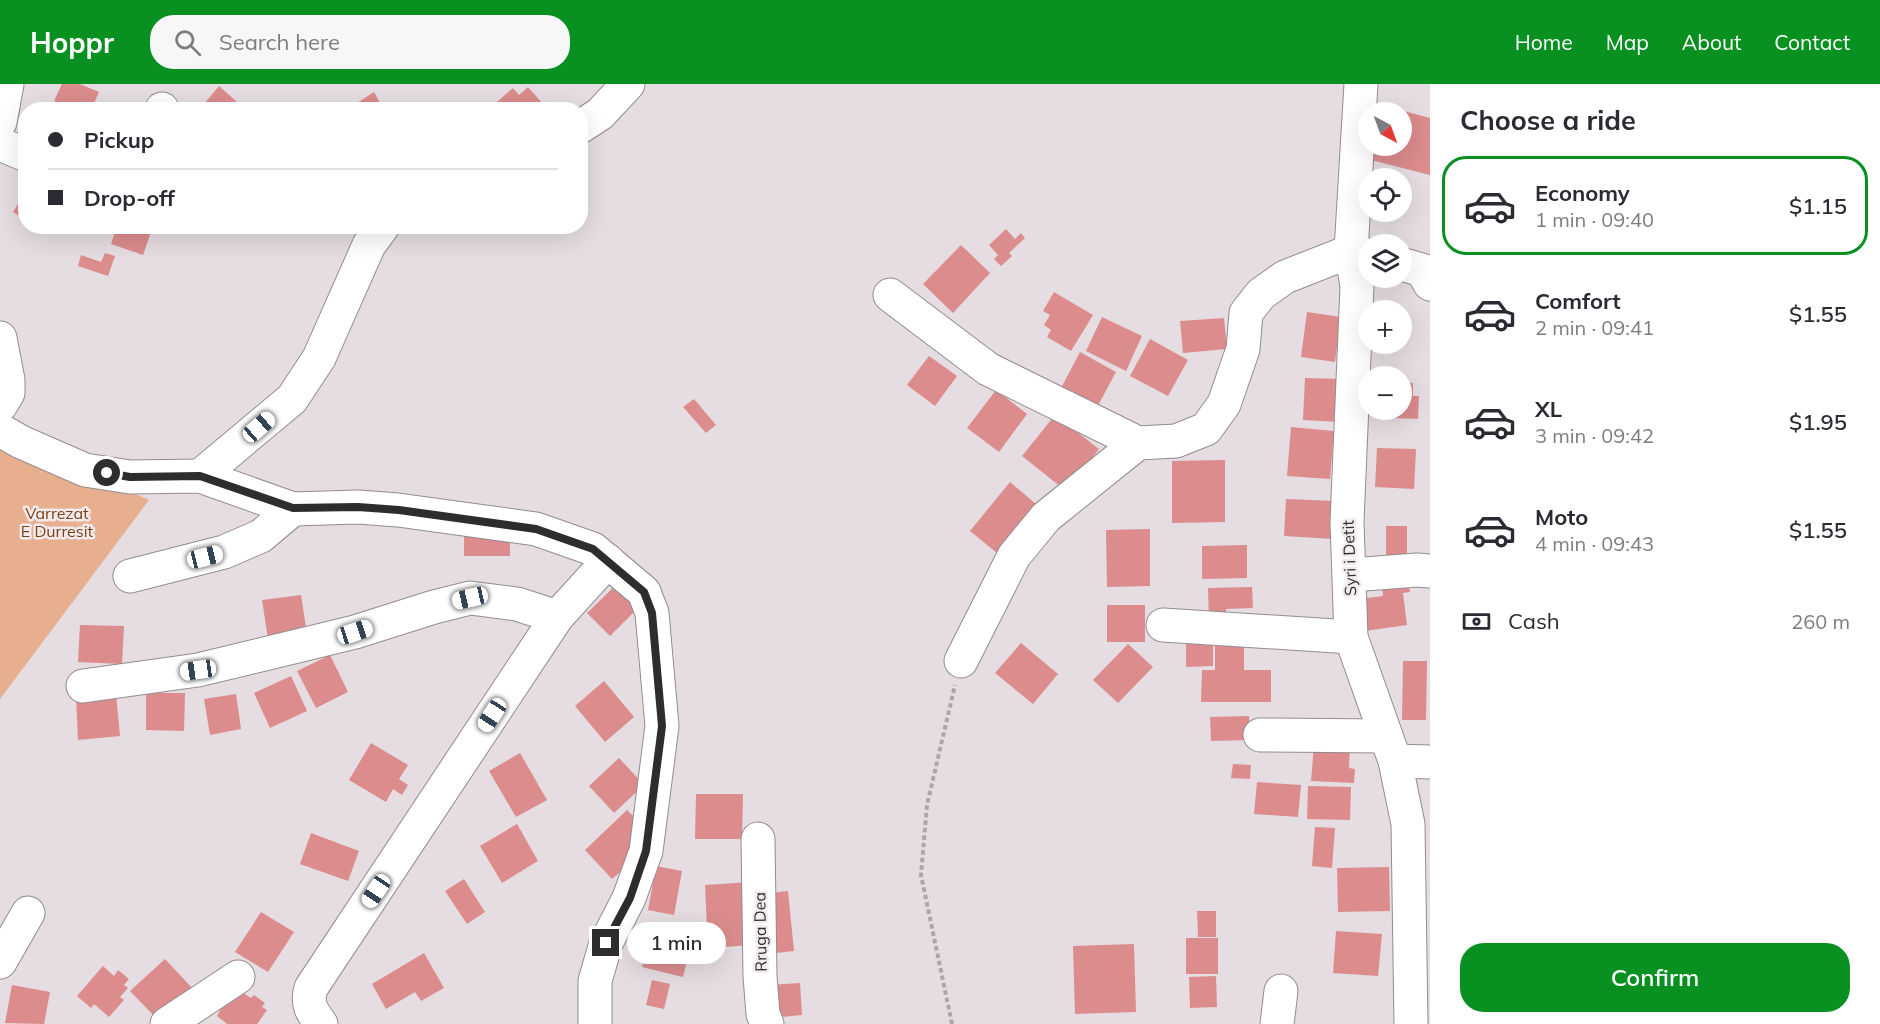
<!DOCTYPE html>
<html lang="en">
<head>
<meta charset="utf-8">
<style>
  :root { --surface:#fff; --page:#f7f7f7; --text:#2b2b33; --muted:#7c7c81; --line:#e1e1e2; --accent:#089021 }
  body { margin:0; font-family:Mulish,sans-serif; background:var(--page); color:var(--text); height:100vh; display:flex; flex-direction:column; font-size:22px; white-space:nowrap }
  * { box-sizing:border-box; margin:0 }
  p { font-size:20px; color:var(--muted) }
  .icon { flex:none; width:33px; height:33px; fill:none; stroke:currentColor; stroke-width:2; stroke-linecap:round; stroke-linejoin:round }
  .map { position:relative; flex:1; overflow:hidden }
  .side { display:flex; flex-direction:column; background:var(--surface); width:450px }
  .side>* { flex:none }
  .hud { position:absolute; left:18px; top:18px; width:570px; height:132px; border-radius:24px; box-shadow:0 6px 24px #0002; display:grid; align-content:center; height:132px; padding:0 30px; background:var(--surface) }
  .needle { width:39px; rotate:139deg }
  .buttons { position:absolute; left:1358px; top:18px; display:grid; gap:12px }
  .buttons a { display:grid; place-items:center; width:54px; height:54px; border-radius:50%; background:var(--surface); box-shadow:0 6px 24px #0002; font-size:30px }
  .end { position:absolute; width:27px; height:27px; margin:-14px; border:8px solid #2f2c2d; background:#fff; box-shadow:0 0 0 3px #fff }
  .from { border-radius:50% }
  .bubble { position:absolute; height:42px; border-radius:21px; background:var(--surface); box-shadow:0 6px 24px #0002; font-size:20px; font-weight:600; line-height:42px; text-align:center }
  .car { position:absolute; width:18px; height:36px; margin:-18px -9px; border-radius:8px; box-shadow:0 0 4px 2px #0007; background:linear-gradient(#fff 24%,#345 0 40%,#fff 0 76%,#345 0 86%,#fff 0) }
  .hud b { display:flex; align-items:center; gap:21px; height:57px; font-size:22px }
  .hud b+b { border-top:2px solid var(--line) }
  .hud i { width:15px; height:15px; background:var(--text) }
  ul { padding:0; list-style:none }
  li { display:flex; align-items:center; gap:18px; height:99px; margin:0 12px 9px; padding:0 18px; border:3px solid transparent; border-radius:24px }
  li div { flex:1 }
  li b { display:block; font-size:22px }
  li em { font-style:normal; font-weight:600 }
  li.current { border-color:var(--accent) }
  li>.icon { width:54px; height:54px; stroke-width:1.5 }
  h2 { padding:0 30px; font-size:27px; line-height:72px }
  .pay { display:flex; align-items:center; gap:15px; height:66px; padding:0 30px; font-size:22px }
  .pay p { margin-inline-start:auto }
  .button { display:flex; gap:12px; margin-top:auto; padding:12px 30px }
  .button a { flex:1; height:69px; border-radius:24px; background:var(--accent); color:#fff; font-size:24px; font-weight:600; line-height:69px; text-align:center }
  header { display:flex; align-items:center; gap:36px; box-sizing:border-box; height:84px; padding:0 30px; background:var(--accent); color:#fff }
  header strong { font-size:28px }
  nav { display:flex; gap:33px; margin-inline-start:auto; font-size:21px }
  .search { width:420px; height:54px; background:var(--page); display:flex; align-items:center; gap:15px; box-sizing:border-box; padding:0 21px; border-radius:24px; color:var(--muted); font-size:22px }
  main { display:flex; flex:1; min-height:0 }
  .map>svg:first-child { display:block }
  .green { fill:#e8af8f }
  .building { fill:#dc8c8d }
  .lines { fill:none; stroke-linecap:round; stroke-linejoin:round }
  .minor-casing { stroke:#938c8f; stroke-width:35 }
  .path { stroke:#aca6a9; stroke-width:4; stroke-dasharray:4.5 3; stroke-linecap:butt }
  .minor { stroke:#fff; stroke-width:33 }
  .route { stroke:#2f2c2d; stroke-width:8 }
  .labels { text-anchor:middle; stroke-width:5; stroke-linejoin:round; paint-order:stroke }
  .park-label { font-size:16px; fill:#7e3f15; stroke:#f2ebee }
  .street-label { font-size:16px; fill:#2f2c2d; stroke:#f2ebee }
</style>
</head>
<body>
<header>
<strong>Hoppr</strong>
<div class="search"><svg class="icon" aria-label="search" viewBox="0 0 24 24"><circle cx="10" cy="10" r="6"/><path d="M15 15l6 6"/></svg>Search here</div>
<nav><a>Home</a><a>Map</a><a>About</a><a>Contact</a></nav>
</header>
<main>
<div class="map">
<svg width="1430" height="940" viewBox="0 0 1430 940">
  <rect width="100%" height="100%" fill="#e5dde1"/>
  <polygon class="green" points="0,351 149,416 0,615"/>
  <g class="building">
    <polygon points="62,0 80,0 99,8 91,26 73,26 54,17"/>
    <polygon points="219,2 246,26 199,26"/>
    <polygon points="528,3 544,21 538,26 490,24 513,4 519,11"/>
    <polygon points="374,8 384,26 346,26"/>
    <polygon points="1385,22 1430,34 1430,91 1371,76 1375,62 1401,62 1401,28 1383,28"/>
    <polygon points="26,107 26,136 13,128"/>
    <polygon points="117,142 153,142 143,171 111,160"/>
    <polygon points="1006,145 1015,155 1021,149 1025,154 1009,169 1012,172 1001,182 994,175 998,171 989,161"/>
    <polygon points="961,161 990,189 953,229 923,200"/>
    <polygon points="105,169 115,172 108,192 78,182 81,171 101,178"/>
    <polygon points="1054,208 1093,231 1071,267 1047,253 1051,246 1044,241 1050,231 1043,227"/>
    <polygon points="1307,228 1341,233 1335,278 1301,273"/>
    <polygon points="1102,233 1142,252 1126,287 1086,267"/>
    <polygon points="1224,234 1227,265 1183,269 1180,237"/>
    <polygon points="1150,255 1188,276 1168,312 1130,292"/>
    <polygon points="1080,268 1116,288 1095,327 1059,308"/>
    <polygon points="929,272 957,292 935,322 907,301"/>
    <polygon points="1305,294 1342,295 1340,338 1303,336"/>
    <polygon points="1401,298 1413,299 1413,312 1419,312 1418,335 1393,334 1393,326 1401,326"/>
    <polygon points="996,306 1027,330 999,368 967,344"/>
    <polygon points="694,315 716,341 706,349 683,323"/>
    <polygon points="1055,331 1099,365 1066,407 1022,372"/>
    <polygon points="1291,343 1334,347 1330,395 1287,392"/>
    <polygon points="1377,364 1416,365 1414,405 1375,403"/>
    <polygon points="1225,376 1225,438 1172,439 1172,377"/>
    <polygon points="1010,398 1037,421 997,469 970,447"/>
    <polygon points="1286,415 1336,417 1334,455 1284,452"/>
    <polygon points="1386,442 1407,442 1407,475 1386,476"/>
    <polygon points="1150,445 1150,502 1107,503 1106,446"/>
    <rect x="464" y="448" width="46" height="24"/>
    <polygon points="1247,461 1247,494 1202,495 1202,462"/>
    <polygon points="1408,498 1410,508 1403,509 1407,541 1365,547 1360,515 1383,512 1382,502"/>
    <polygon points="617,500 639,523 610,552 587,529"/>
    <polygon points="1252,503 1253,524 1226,525 1226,535 1209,536 1208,504"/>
    <polygon points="301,511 307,550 268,555 262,516"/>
    <rect x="1107" y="521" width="38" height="37"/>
    <polygon points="80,541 124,542 122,580 78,578"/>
    <polygon points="1186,550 1213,550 1213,582 1186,583"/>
    <polygon points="1215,554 1244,555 1244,586 1271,586 1271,618 1201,618 1202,586 1215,586"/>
    <polygon points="1021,559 1058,590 1033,620 995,589"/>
    <polygon points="1128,560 1153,583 1118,619 1093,596"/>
    <polygon points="330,571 348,608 316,624 297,587"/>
    <polygon points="1403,577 1427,577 1426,636 1402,636"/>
    <polygon points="291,592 307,627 270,644 254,609"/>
    <polygon points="604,597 634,633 605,658 575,622"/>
    <polygon points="116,609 120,652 78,656 76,613"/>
    <polygon points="146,609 185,609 184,647 146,646"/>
    <polygon points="236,610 241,645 210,651 204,615"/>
    <polygon points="1249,632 1250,656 1211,657 1210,633"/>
    <polygon points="371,659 408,681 399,695 408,701 402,711 393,705 386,718 349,696"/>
    <polygon points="1314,662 1350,664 1349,684 1355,685 1354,699 1311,697"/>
    <polygon points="520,669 547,716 516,733 489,687"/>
    <polygon points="619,674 644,701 614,729 589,702"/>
    <polygon points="1233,680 1251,681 1250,695 1231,694"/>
    <polygon points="1257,698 1301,701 1298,733 1254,730"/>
    <polygon points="1308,702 1351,703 1350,736 1307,735"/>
    <polygon points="696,710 743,710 742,755 695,755"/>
    <polygon points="627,726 636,735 633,777 612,795 585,766"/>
    <polygon points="517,740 538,777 502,799 480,762"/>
    <polygon points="1315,743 1335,744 1332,784 1312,782"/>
    <polygon points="311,749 359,767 348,797 300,780"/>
    <polygon points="656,782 682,787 674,831 648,826"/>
    <polygon points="1389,783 1390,827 1338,828 1337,784"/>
    <polygon points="464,795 485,828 467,840 445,807"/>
    <polygon points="751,798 754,861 708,864 705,801"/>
    <polygon points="788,807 794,867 776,869 770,809"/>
    <polygon points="1197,827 1216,827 1216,853 1198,853"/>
    <polygon points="261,828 294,848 268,888 235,868"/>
    <polygon points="1336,847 1382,850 1378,892 1333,889"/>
    <polygon points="650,854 690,864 683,893 642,883"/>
    <rect x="1186" y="854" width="32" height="36"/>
    <polygon points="1134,860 1136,928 1075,930 1073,862"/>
    <polygon points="424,869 444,904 421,917 415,908 386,925 372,900"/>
    <polygon points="165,875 194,906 156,934 130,907"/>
    <polygon points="103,882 114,892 118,886 129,895 124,901 128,904 120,913 124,916 109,933 94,920 91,924 77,912"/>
    <polygon points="1216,892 1217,923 1190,924 1189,893"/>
    <polygon points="652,896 670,900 664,925 646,921"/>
    <polygon points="800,899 802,931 771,934 768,901"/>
    <polygon points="12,901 50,908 44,940 5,939"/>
    <polygon points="240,907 251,914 254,911 265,919 262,923 267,926 257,940 227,940 217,932 227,914 233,917"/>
  </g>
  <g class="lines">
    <g class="minor-casing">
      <g id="minor">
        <polyline points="1361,0 1351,167 1357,202 1347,438 1351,553 1395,677 1408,740 1411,940"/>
        <polyline points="162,26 162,25"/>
        <polyline points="0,38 7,0"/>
        <polyline points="580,43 600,30 628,0"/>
        <polyline points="0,60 26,71"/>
        <polyline points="1401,180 1422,186 1430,200"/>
        <polyline points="890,211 988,285 1138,359"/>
        <polyline points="0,254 8,296 8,309 0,322"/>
        <polyline points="0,346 21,358 85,386 130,393 200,392 293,425 358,423 398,426 536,445 593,465 644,508 652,529 662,642 646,767 629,814 606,859 595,897 595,940"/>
        <polyline points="200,392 292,315 319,274 369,161 383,142"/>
        <polyline points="1351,491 1417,486 1430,487"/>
        <polyline points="130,492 224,468 261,452 293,425"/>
        <polyline points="1163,541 1351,553"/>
        <polyline points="961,577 1014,472 1046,433 1138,359 1176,357 1206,345 1224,320 1243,265 1246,229 1261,210 1285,193 1351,167 1368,171"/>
        <polyline points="83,602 198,586 355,548 434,523 470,514 517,520 557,533"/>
        <polyline points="1260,651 1386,652"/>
        <polyline points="1395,677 1430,678"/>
        <polyline points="758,755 760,892 763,930 767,940"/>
        <polyline points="0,878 28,829"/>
        <polyline points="167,940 238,893"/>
        <path d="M 321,940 C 312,928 306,920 311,904 L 557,533 L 608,477"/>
        <polyline points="1277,940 1281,907"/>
      </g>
    </g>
    <polyline class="path" points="952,940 921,791 927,721 955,601"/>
    <use href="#minor" class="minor"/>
  </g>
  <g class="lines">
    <polyline class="route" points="107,389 130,393 200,392 293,424 358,423 399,426 536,445 593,465 644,508 652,529 662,642 646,767 630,814 606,859"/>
  </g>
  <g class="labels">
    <g class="park-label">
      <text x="57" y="435">Varrezat<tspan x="57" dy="18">E Durresit</tspan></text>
    </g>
    <g class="street-label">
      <text transform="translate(1349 474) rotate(-92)" y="6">Syri i Detit</text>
      <text transform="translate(760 848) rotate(-91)" y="6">Rruga Dea</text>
    </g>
  </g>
</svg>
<div class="buttons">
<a><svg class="needle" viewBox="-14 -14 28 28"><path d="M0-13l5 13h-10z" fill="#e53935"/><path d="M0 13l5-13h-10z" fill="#7c7c81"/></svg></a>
<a><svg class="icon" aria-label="locate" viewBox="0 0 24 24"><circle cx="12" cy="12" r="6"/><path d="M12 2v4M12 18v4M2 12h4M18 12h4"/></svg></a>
<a><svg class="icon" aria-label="layers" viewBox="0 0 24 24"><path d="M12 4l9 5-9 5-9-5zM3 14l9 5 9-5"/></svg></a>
<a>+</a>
<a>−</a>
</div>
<i class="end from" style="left:107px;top:389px"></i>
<i class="end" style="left:606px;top:859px"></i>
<div class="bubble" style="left:627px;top:838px;width:99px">1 min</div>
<i class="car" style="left:259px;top:343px;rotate:49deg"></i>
<i class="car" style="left:205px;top:473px;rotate:76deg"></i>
<i class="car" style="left:470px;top:514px;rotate:257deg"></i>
<i class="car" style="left:355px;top:548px;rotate:72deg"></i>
<i class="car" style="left:198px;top:586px;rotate:262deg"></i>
<i class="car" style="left:492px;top:631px;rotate:213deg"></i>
<i class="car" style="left:376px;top:807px;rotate:214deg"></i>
<div class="hud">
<b><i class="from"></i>Pickup</b>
<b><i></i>Drop-off</b>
</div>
</div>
<section class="side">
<h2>Choose a ride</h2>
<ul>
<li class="current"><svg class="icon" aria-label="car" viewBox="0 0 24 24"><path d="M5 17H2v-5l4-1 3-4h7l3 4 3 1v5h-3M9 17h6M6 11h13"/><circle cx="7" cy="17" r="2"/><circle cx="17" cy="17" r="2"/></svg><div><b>Economy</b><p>1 min · 09:40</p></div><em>$1.15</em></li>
<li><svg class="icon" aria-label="car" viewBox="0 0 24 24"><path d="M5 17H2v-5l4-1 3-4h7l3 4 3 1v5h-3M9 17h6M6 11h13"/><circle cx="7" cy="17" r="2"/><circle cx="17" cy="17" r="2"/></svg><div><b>Comfort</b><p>2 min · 09:41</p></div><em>$1.55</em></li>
<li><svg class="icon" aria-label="car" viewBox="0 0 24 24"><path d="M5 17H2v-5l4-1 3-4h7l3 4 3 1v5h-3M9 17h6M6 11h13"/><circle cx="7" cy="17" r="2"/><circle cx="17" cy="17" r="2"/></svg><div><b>XL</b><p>3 min · 09:42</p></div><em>$1.95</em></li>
<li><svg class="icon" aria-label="car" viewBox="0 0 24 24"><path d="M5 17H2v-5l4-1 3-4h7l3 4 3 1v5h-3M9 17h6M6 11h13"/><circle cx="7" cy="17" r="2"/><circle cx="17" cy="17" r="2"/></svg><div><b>Moto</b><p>4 min · 09:43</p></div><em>$1.55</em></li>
</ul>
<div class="pay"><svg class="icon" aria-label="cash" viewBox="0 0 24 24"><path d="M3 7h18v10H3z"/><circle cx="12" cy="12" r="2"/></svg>Cash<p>260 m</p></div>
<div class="button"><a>Confirm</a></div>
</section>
</main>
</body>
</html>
